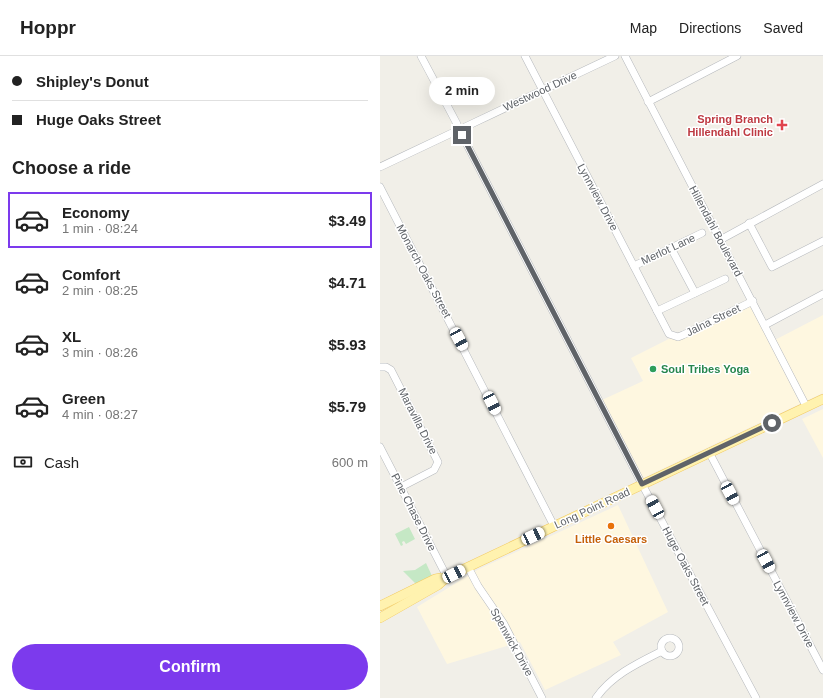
<!DOCTYPE html>
<html lang="en">
<head>
<meta charset="utf-8">
<style>
  :root { --surface:#fff; --page:#f2f2f2; --text:#222; --muted:#767676; --line:#e0e0e0; --accent:#7c3aed }
  body { margin:0; font-family:Arial,sans-serif; background:var(--page); color:var(--text); height:100vh; display:flex; flex-direction:column; font-size:15px; white-space:nowrap }
  * { box-sizing:border-box; margin:0 }
  p { font-size:13px; color:var(--muted) }
  .icon { flex:none; width:22px; height:22px; fill:none; stroke:currentColor; stroke-width:2; stroke-linecap:round; stroke-linejoin:round }
  .map { position:relative; flex:1; overflow:hidden }
  .drawer { display:flex; flex-direction:column; background:var(--surface); width:380px }
  .drawer>* { flex:none }
  .banner { display:grid; align-content:center; height:88px; padding:0 12px; background:var(--surface) }
  .end { position:absolute; width:18px; height:18px; margin:-9px; border:5px solid #5f6368; background:#fff; box-shadow:0 0 0 2px #fff }
  .from { border-radius:50% }
  .bubble { position:absolute; height:28px; border-radius:14px; background:var(--surface); box-shadow:0 4px 16px #0002; font-size:13px; font-weight:700; line-height:28px; text-align:center }
  .car { position:absolute; width:12px; height:24px; margin:-12px -6px; border-radius:5px; box-shadow:0 0 3px 1px #0007; background:linear-gradient(#fff 24%,#345 0 40%,#fff 0 76%,#345 0 86%,#fff 0) }
  .banner b { display:flex; align-items:center; gap:14px; height:38px; font-size:15px }
  .banner b+b { border-top:1px solid var(--line) }
  .banner i { width:10px; height:10px; background:var(--text) }
  ul { padding:0; list-style:none }
  li { display:flex; align-items:center; gap:12px; height:56px; margin:0 8px 6px; padding:0 4px; border:2px solid transparent; border-radius:0px }
  li div { flex:1 }
  li b { display:block; font-size:15px }
  li em { font-style:normal; font-weight:700 }
  li.on { border-color:var(--accent) }
  li>.icon { width:36px; height:36px; stroke-width:1.5 }
  h2 { padding:0 12px; font-size:18px; line-height:48px }
  .pay { display:flex; align-items:center; gap:10px; height:44px; padding:0 12px; font-size:15px }
  .pay p { margin-inline-start:auto }
  .action { display:flex; gap:8px; margin-top:auto; padding:8px 12px }
  .action a { flex:1; height:46px; border-radius:24px; background:var(--accent); color:#fff; font-size:16px; font-weight:700; line-height:46px; text-align:center }
  header { display:flex; align-items:center; gap:24px; box-sizing:border-box; height:56px; padding:0 20px; background:var(--surface); border-bottom:1px solid var(--line) }
  header strong { font-size:19px }
  nav { display:flex; gap:22px; margin-inline-start:auto; font-size:14px }
  main { display:flex; flex:1; min-height:0 }
  .map>svg:first-child { display:block }
  .commercial { fill:#fef7e0 }
  .green { fill:#c5e8c5 }
  .lines { fill:none; stroke-linecap:round; stroke-linejoin:round }
  .minor-casing { stroke:#b5b8bc; stroke-width:8 }
  .major-casing { stroke:#f2c960; stroke-width:10 }
  .minor { stroke:#fff; stroke-width:7 }
  .major { stroke:#fff2af; stroke-width:9 }
  .route { stroke:#5f6368; stroke-width:5 }
  .health-dot { fill:#e0444e; stroke:#fff; stroke-width:1.5 }
  .leisure-dot { fill:#2e9e5b; stroke:#fff; stroke-width:1.5 }
  .food-dot { fill:#e8710a; stroke:#fff; stroke-width:1.5 }
  .labels { text-anchor:middle; stroke-width:3; stroke-linejoin:round; paint-order:stroke }
  .street-label { font-size:11px; fill:#5f6368; stroke:#fff }
  .health-label { font-size:11px; font-weight:bold; fill:#be3a42; stroke:#fff; text-anchor:end }
  .leisure-label { font-size:11px; font-weight:bold; fill:#27864d; stroke:#fff; text-anchor:start }
  .food-label { font-size:11px; font-weight:bold; fill:#c56008; stroke:#fff }
</style>
</head>
<body>
<header>
<strong>Hoppr</strong>
<nav><a>Map</a><a>Directions</a><a>Saved</a></nav>
</header>
<main>
<section class="drawer">
<div class="banner">
<b><i class="from"></i>Shipley's Donut</b>
<b><i></i>Huge Oaks Street</b>
</div>
<h2>Choose a ride</h2>
<ul>
<li class="on"><svg class="icon" aria-label="car" viewBox="0 0 24 24"><path d="M5 17H2v-5l4-1 3-4h7l3 4 3 1v5h-3M9 17h6M6 11h13"/><circle cx="7" cy="17" r="2"/><circle cx="17" cy="17" r="2"/></svg><div><b>Economy</b><p>1 min · 08:24</p></div><em>$3.49</em></li>
<li><svg class="icon" aria-label="car" viewBox="0 0 24 24"><path d="M5 17H2v-5l4-1 3-4h7l3 4 3 1v5h-3M9 17h6M6 11h13"/><circle cx="7" cy="17" r="2"/><circle cx="17" cy="17" r="2"/></svg><div><b>Comfort</b><p>2 min · 08:25</p></div><em>$4.71</em></li>
<li><svg class="icon" aria-label="car" viewBox="0 0 24 24"><path d="M5 17H2v-5l4-1 3-4h7l3 4 3 1v5h-3M9 17h6M6 11h13"/><circle cx="7" cy="17" r="2"/><circle cx="17" cy="17" r="2"/></svg><div><b>XL</b><p>3 min · 08:26</p></div><em>$5.93</em></li>
<li><svg class="icon" aria-label="car" viewBox="0 0 24 24"><path d="M5 17H2v-5l4-1 3-4h7l3 4 3 1v5h-3M9 17h6M6 11h13"/><circle cx="7" cy="17" r="2"/><circle cx="17" cy="17" r="2"/></svg><div><b>Green</b><p>4 min · 08:27</p></div><em>$5.79</em></li>
</ul>
<div class="pay"><svg class="icon" aria-label="cash" viewBox="0 0 24 24"><path d="M3 7h18v10H3z"/><circle cx="12" cy="12" r="2"/></svg>Cash<p>600 m</p></div>
<div class="action"><a>Confirm</a></div>
</section>
<div class="map">
<svg width="443" height="642" viewBox="0 0 443 642">
  <rect width="100%" height="100%" fill="#f1efe8"/>
  <g class="commercial">
    <polygon points="368,243 389,287 443,259 443,337 263,422 222,344 263,325 251,302"/>
    <polygon points="443,353 443,402 422,363"/>
    <polygon points="238,449 288,556 233,586 241,599 165,634 140,586 67,608 37,551 99,513"/>
  </g>
  <g class="green">
    <polygon points="29,471 35,483 26,488 24,485 22,486 23,489 21,490 15,478"/>
    <polygon points="46,507 52,520 36,528 23,515 35,514"/>
  </g>
  <g class="lines">
    <g class="minor-casing">
      <g id="minor">
        <polyline points="41,0 77,68"/>
        <polyline points="145,0 289,278 298,281 303,279 373,245"/>
        <polyline points="245,0 426,350"/>
        <polyline points="268,46 357,0"/>
        <polyline points="85,71 235,0"/>
        <polyline points="82,79 262,428 376,642"/>
        <polyline points="0,111 74,76"/>
        <polyline points="0,131 174,470"/>
        <polyline points="369,167 392,211 443,185"/>
        <polyline points="340,184 443,128"/>
        <polyline points="291,192 315,237"/>
        <polyline points="254,210 322,177"/>
        <polyline points="277,255 345,223"/>
        <polyline points="385,269 443,238"/>
        <polyline points="0,311 6,311 11,314 58,406 54,414 21,431"/>
        <polyline points="0,391 67,521"/>
        <polyline points="329,396 443,614"/>
        <polyline points="88,511 98,530 124,568 162,642"/>
        <circle cx="290" cy="591" r="9"/>
        <path d="M 216,642 C 232,619 258,607 282,595"/>
      </g>
    </g>
    <g class="major-casing">
      <g id="major">
        <polyline points="0,550 55,523 66,521"/>
        <polyline points="0,562 58,529 67,521 443,343"/>
      </g>
    </g>
    <use href="#minor" class="minor"/>
    <use href="#major" class="major"/>
  </g>
  <g class="lines">
    <polyline class="route" points="82,79 262,428 392,367"/>
  </g>
  <path class="health-dot" d="M400 63h4v4h4v4h-4v4h-4v-4h-4v-4h4z"/>
  <circle class="leisure-dot" cx="273" cy="313" r="4"/>
  <circle class="food-dot" cx="231" cy="470" r="4"/>
  <g class="labels">
    <g class="street-label">
      <text transform="translate(160 35) rotate(-25)" y="4">Westwood Drive</text>
      <text transform="translate(218 141) rotate(62)" y="4">Lynnview Drive</text>
      <text transform="translate(336 175) rotate(62)" y="4">Hillendahl Boulevard</text>
      <text transform="translate(288 193) rotate(-25)" y="4">Merlot Lane</text>
      <text transform="translate(44 215) rotate(62)" y="4">Monarch Oaks Street</text>
      <text transform="translate(333 264) rotate(-26)" y="4">Jalna Street</text>
      <text transform="translate(38 365) rotate(63)" y="4">Maravilla Drive</text>
      <text transform="translate(212 452) rotate(-25)" y="4">Long Point Road</text>
      <text transform="translate(34 456) rotate(63)" y="4">Pine Chase Drive</text>
      <text transform="translate(306 510) rotate(62)" y="4">Huge Oaks Street</text>
      <text transform="translate(414 558) rotate(62)" y="4">Lynnview Drive</text>
      <text transform="translate(132 586) rotate(61)" y="4">Spenwick Drive</text>
    </g>
    <g class="health-label">
      <text x="393" y="67">Spring Branch<tspan x="393" dy="13">Hillendahl Clinic</tspan></text>
    </g>
    <g class="leisure-label">
      <text x="281" y="317">Soul Tribes Yoga</text>
    </g>
    <g class="food-label">
      <text x="231" y="487">Little Caesars</text>
    </g>
  </g>
</svg>
<i class="end from" style="left:392px;top:367px"></i>
<i class="end" style="left:82px;top:79px"></i>
<div class="bubble" style="left:49px;top:21px;width:66px">2 min</div>
<i class="car" style="left:79px;top:283px;rotate:152deg"></i>
<i class="car" style="left:112px;top:347px;rotate:153deg"></i>
<i class="car" style="left:350px;top:437px;rotate:152deg"></i>
<i class="car" style="left:275px;top:451px;rotate:332deg"></i>
<i class="car" style="left:153px;top:480px;rotate:65deg"></i>
<i class="car" style="left:386px;top:505px;rotate:152deg"></i>
<i class="car" style="left:74px;top:518px;rotate:64deg"></i>
</div>
</main>
</body>
</html>
